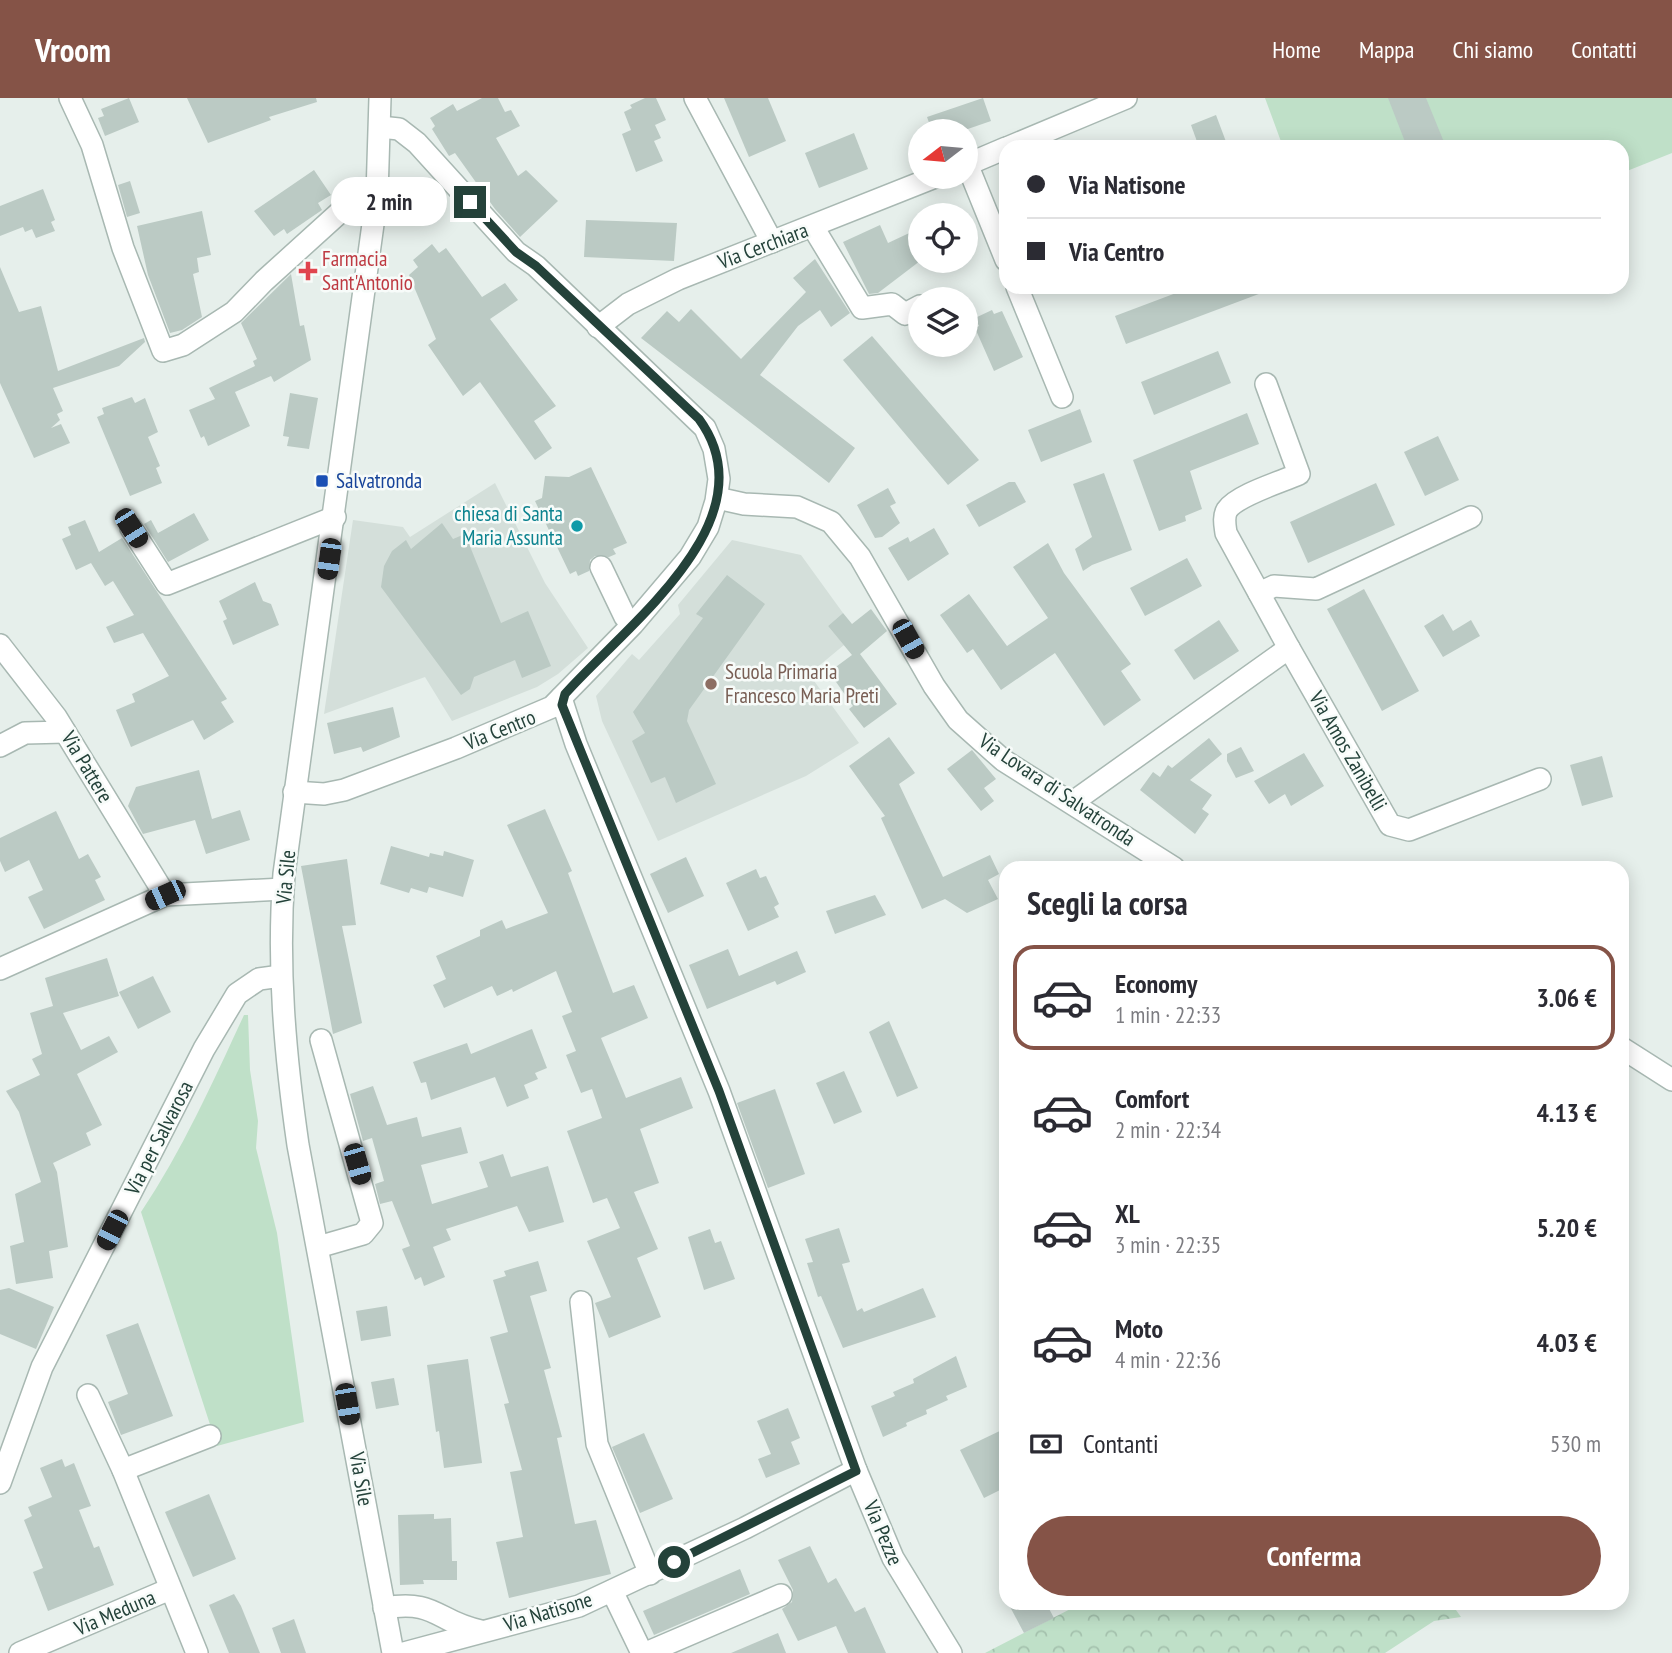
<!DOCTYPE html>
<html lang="it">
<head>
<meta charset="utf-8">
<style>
  :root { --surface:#fff; --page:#f7f7f7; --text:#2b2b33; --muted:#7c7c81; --line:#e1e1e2; --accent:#855347 }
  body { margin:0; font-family:"PT Sans Narrow",sans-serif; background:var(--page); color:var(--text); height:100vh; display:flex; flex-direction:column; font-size:26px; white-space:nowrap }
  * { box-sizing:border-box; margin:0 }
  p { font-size:23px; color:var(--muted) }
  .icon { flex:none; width:38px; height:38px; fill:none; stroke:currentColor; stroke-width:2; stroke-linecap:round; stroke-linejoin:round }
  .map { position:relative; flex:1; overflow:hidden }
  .panel { position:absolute; left:999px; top:763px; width:630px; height:749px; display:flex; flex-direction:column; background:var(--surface); border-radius:21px; box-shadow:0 4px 18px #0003 }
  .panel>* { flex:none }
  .banner { position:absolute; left:999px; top:42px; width:630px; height:154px; border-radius:21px; box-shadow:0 4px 18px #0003; display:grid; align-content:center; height:154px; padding:0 28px; background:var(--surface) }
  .needle { width:46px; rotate:254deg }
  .buttons { position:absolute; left:908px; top:21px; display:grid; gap:14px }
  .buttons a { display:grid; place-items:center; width:70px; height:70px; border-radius:50%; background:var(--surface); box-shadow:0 4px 18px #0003; font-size:35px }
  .end { position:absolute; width:32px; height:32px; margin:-16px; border:9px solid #24423a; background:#fff; box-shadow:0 0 0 4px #fff }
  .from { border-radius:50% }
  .bubble { position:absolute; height:49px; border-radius:24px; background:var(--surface); box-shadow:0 4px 18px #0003; font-size:23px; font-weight:600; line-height:49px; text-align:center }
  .car { position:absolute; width:21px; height:42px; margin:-21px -10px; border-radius:9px; box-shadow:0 0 5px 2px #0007; background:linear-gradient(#222 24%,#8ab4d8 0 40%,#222 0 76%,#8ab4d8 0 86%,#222 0) }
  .banner b { display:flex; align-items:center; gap:24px; height:66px; font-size:26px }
  .banner b+b { border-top:2px solid var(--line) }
  .banner i { width:18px; height:18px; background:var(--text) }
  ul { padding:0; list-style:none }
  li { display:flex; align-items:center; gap:21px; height:105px; margin:0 14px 10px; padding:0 14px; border:4px solid transparent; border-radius:21px }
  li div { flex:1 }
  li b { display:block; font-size:26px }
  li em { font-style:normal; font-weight:600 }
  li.on { border-color:var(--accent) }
  li>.icon { width:63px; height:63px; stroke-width:1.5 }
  h2 { padding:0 28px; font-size:32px; line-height:84px }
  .pay { display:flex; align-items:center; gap:18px; height:77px; padding:0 28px; font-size:26px }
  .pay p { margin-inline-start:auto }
  .action { display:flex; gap:14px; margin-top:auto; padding:14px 28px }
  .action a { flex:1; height:80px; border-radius:42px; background:var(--accent); color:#fff; font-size:28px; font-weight:600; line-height:80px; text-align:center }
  header { display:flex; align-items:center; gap:42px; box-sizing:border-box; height:98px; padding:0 35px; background:var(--accent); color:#fff }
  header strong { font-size:33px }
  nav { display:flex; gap:38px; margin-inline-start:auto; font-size:24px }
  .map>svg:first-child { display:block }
  .built { fill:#d4dfda }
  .forest { fill:url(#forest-crowns) }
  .park { fill:#bfe0c8 }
  .building { fill:#bbcac4 }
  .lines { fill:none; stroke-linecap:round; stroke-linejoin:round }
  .minor-casing { stroke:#a8b8b2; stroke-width:24 }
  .minor { stroke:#fff; stroke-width:21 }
  .route { stroke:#24423a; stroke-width:9 }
  .health-dot { fill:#e0444e; stroke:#f7fbf9; stroke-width:2.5 }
  .transit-dot { fill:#1a4fb4; stroke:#f7fbf9; stroke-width:2.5 }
  .culture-dot { fill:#0f9aa8; stroke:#f7fbf9; stroke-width:2.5 }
  .education-dot { fill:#8d6e63; stroke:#f7fbf9; stroke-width:2.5 }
  .labels { text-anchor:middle; stroke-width:5; stroke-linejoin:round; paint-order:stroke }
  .street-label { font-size:21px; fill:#24423a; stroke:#f7fbf9 }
  .health-label { font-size:21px; fill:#be3a42; stroke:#f7fbf9; text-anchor:start }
  .transit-label { font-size:21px; fill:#164399; stroke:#f7fbf9; text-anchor:start }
  .culture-label { font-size:21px; fill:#0d838f; stroke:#f7fbf9; text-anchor:end }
  .education-label { font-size:21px; fill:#785e54; stroke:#f7fbf9; text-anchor:start }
</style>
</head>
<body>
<header>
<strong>Vroom</strong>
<nav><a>Home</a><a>Mappa</a><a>Chi siamo</a><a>Contatti</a></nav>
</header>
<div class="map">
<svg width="1672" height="1555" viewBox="0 0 1672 1555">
  <defs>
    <pattern id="forest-crowns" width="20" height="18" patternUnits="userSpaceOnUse" patternTransform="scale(1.75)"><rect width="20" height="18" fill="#bfe0c8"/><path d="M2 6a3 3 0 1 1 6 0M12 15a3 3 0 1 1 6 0" fill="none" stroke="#a4c1ad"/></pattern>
  </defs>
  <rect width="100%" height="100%" fill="#e6efeb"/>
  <g class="built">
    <polygon points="495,385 545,485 588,550 558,576 537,589 452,623 425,579 324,616 353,422 403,429 410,439"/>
    <polygon points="732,442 801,457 843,515 828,528 844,547 809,576 859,645 806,678 658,743 602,623 596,598 632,556 639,562 680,516 678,507"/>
  </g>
  <polygon class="forest" points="1082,1505 1451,1505 1461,1519 1434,1523 1385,1555 985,1555"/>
  <g class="park">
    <polygon points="1265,0 1672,0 1672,55 1622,75 1622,49 1283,49"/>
    <path d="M 244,917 L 248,917 L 250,972 L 258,1023 L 256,1050 L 277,1135 L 304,1324 L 217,1348 L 141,1114 C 182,1053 213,984 244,917 Z"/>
  </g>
  <g class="building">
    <polygon points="129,0 139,24 105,38 98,20 104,18 101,11"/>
    <polygon points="187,0 316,0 317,4 269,19 271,22 208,45"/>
    <polygon points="482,0 498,0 505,14 511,12 520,28 496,40 518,78 526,72 558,103 520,139 495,111 455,55 449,58 432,31 435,28 430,20 453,6 457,13"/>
    <polygon points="645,0 656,0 666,22 655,27 661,40 654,43 663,63 636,74 622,36 631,32 624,14 632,10 630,7"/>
    <polygon points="724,0 768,0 786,43 749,59"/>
    <polygon points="983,0 991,23 962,33 932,33 927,19"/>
    <polygon points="1388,0 1426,0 1446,49 1407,49"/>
    <polygon points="1216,17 1228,49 1199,49 1191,27"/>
    <polygon points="854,35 868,71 819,90 805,55"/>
    <polygon points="314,72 331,97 318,105 322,112 287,136 284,131 274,138 254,113"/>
    <polygon points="130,83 140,115 127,119 118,87"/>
    <polygon points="43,91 55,122 51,124 55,133 36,140 32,131 25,134 23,129 0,138 0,108"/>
    <polygon points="202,113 211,157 197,160 199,174 193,176 202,219 182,232 170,235 148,177 137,128"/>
    <polygon points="586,122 677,125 674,163 584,159"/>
    <polygon points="880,127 888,145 920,130 920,163 878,195 869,196 843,144"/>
    <polygon points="432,146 439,155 446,150 482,199 505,185 518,202 490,221 556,308 534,323 552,350 535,362 480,284 463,298 428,247 436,241 409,177 418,169 413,162"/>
    <polygon points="815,161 850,215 831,229 820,212 798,228 760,277 855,350 829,385 641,240 667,213 679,224 691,211 741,261 806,194 793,180"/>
    <polygon points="0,169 19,214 41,208 58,273 144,240 145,244 119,268 53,290 63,313 57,316 60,322 51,330 61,326 70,345 34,360 0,285"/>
    <polygon points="291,176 300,228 304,227 311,262 274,284 271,278 235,294 250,328 208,348 204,338 201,340 189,312 215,301 209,290 255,268 253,263 257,261 241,225"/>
    <polygon points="1192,189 1272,191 1126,246 1115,218"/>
    <polygon points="992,212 994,216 1002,213 1023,259 994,273 975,230 979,228 975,220"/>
    <polygon points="872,238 979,362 948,387 843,262"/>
    <polygon points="1218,253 1231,285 1154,317 1141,284"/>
    <polygon points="290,295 318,300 309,351 287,348 289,339 283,338"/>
    <polygon points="132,299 135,305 145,300 158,334 148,339 160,368 156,370 162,385 130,398 97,319 104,316 102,310"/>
    <polygon points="1080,311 1092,344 1041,364 1028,332"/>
    <polygon points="1247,315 1259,346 1190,373 1202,411 1185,418 1186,423 1159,433 1133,362"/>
    <polygon points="1438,338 1459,382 1425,398 1404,354"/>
    <polygon points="591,369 627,445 613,451 616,456 609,459 595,458 590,462 589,473 578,478 576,473 570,476 535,403 542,400 545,378 569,379"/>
    <polygon points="1104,375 1132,452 1092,467 1083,473 1075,451 1092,439 1073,386"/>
    <polygon points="1009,384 1015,384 1026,404 979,429 966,407"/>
    <polygon points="1376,385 1395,427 1308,465 1290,424"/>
    <polygon points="888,390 896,405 890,408 900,425 882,439 875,440 857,407"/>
    <polygon points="194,415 209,442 168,464 144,426 151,422 158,435"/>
    <polygon points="85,422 99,454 122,440 227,601 221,604 234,624 204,642 193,622 131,649 116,612 135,604 132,596 169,578 143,535 114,545 106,529 134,517 113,483 105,488 91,465 76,472 62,441 71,437 68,429"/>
    <polygon points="442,425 453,441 465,436 501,525 528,513 551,568 522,580 515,562 474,579 470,591 461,597 381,489 384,468 392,453 406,442 411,451"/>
    <polygon points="934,430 949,456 908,483 888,450 908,439 910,444"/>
    <polygon points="1048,445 1064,475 1131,566 1121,573 1141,602 1104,628 1055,555 1001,592 973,551 967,555 940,517 969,496 1007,548 1048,520 1013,469"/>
    <polygon points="1187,460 1202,488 1145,518 1130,490"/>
    <polygon points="727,477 765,506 689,612 687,623 716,686 676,705 665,679 651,685 632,643 645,635 633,614 703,520 696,516"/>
    <polygon points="255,484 263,503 271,506 279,527 233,547 223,523 227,521 219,503"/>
    <polygon points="1364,491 1419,593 1382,613 1327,511"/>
    <polygon points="871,511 887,533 860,556 897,606 864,630 849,611 853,608 829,574 852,557 828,528 843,515 852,526"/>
    <polygon points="1443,516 1453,533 1471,522 1480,538 1443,559 1424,528"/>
    <polygon points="1219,522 1239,553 1194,582 1174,552"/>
    <polygon points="393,609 400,639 363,654 361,649 334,656 327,625"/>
    <polygon points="889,639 915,675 899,686 943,779 990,757 999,776 988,782 998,801 967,815 945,801 922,811 881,720 885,718 849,668"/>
    <polygon points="1209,640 1222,656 1190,682 1212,697 1202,711 1209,716 1195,736 1140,692 1153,674 1160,679 1168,667 1172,670"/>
    <polygon points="1241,649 1254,673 1236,680 1227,663 1227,656"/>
    <polygon points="972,652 996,681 984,690 994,703 981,713 947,671"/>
    <polygon points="1304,655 1324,688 1291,708 1285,696 1269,706 1254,683"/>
    <polygon points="1602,658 1613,699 1582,708 1570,667"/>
    <polygon points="199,672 212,721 240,712 250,742 206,756 195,722 143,736 128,708 136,689"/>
    <polygon points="545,711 572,773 568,775 613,895 634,887 648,920 601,940 626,1000 681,979 693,1010 640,1031 659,1085 634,1094 658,1151 637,1160 661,1219 609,1240 595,1205 611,1199 587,1143 620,1130 607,1100 593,1105 567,1033 602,1020 592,991 581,995 566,957 576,953 562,918 572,914 556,873 513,894 512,891 497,898 492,888 444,910 433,887 446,881 436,858 480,838 480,832 502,822 506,831 548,815 507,727"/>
    <polygon points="56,713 79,761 88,756 101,779 95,782 105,802 44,831 28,799 43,792 29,762 5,774 0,763 0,740"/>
    <polygon points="391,748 429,759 430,755 443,758 444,753 474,762 463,799 429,789 427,795 411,790 409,795 380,786"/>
    <polygon points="686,759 704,798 668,815 650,776"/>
    <polygon points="347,761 356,827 342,828 362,925 333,936 301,768"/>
    <polygon points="756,771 760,780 766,778 779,806 774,809 779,819 748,833 726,785"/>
    <polygon points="875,797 886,817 835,836 826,813"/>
    <polygon points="728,851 739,878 797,853 806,874 777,887 775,883 707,911 689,867"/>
    <polygon points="107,860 119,898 63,915 81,952 109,938 118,954 77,976 102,1027 86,1035 91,1047 53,1065 57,1074 68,1149 49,1153 53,1180 16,1186 10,1148 24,1144 15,1096 41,1084 19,1014 6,993 40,977 32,961 42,956 30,915 53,908 45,880"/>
    <polygon points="153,878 171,914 138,931 119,894"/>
    <polygon points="889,923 918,990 897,999 869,934"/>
    <polygon points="532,931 547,970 535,975 538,981 524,987 529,1000 507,1009 495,979 431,1002 426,984 421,985 413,964 467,945 471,956"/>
    <polygon points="844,973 862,1014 834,1026 816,985"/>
    <polygon points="373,988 387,1027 417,1019 422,1039 461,1029 468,1055 421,1067 432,1106 488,1089 479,1064 503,1056 511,1079 548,1068 564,1124 529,1134 517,1108 446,1131 451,1142 433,1149 445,1179 424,1188 421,1179 415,1182 402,1151 410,1148 392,1103 380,1106 375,1086 384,1083 372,1040 363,1043 350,996"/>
    <polygon points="775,991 805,1076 768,1090 737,1005"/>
    <polygon points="839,1130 850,1164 842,1166 857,1213 862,1210 864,1214 923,1190 936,1219 843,1250 821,1198 818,1199 807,1165 813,1164 805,1141"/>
    <polygon points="710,1131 715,1145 721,1143 735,1181 704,1192 688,1139"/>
    <polygon points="538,1163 547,1193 530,1198 551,1270 544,1272 562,1339 557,1340 575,1426 596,1422 611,1476 509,1500 496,1444 523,1439 510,1374 522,1372 504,1306 509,1305 490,1239 508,1234 493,1182 506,1178 504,1173"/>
    <polygon points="9,1190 54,1209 36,1251 0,1236 0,1192"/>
    <polygon points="387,1208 391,1238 361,1243 356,1213"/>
    <polygon points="138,1225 173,1318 121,1337 108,1304 128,1296 106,1237"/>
    <polygon points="956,1258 967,1289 946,1298 948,1302 926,1312 927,1316 906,1325 907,1328 883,1339 871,1308 895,1298 893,1294 914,1285 913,1281"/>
    <polygon points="468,1261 482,1365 444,1370 439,1333 436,1334 427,1267"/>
    <polygon points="394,1280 399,1307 376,1311 371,1284"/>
    <polygon points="788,1310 800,1340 791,1344 800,1366 766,1380 758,1361 771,1356 757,1323"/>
    <polygon points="1006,1330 1006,1389 984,1400 960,1352"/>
    <polygon points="644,1335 673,1401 640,1415 612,1349"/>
    <polygon points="62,1361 65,1369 74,1365 91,1408 79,1412 94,1450 99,1448 114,1487 48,1513 33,1474 43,1470 24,1422 32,1418 28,1409 52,1399 40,1370"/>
    <polygon points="209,1396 236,1461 193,1479 165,1414"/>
    <polygon points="434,1416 434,1421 451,1420 452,1463 457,1463 457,1482 423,1482 424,1486 400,1487 398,1417"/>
    <polygon points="810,1448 828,1485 836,1480 855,1514 865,1509 886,1555 848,1555 836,1528 798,1543 782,1511 792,1504 793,1492 778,1462"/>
    <polygon points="740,1471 750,1496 654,1537 643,1513"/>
    <polygon points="234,1496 241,1508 260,1555 229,1555 209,1507"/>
    <polygon points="1008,1505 1046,1505 1054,1520 1024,1535"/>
    <polygon points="294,1521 306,1555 281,1555 272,1530"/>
    <polygon points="778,1535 786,1555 731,1555"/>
  </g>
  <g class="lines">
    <g class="minor-casing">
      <g id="minor">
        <polyline points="70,0 92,47 123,150 163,253 183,247 234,214 264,183 349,106 361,99 377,97"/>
        <path d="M 380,0 L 377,97 L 284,776 C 277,867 285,957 298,1047 L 393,1555"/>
        <polyline points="695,0 772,144"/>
        <polyline points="1009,49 1126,0"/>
        <polyline points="967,66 1006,162"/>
        <polyline points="966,67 1006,50"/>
        <polyline points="813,129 862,210 892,206 905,216 920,208"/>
        <polyline points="1017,189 1062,299"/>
        <polyline points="598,229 628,206 678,181 935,79"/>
        <path d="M 1266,286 L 1299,376 C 1281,384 1237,397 1227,412 C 1223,419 1225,427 1226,435 L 1289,550"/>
        <polyline points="717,400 744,406 797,409 831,424 860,459 934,588 958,622 1003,662 1174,770"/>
        <polyline points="131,430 167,486 335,419"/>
        <polyline points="601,469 625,519"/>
        <polyline points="1259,495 1274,488 1316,491 1471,419"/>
        <polyline points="0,547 56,619 165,797"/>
        <polyline points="561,600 576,646 719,993 856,1372 893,1460 951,1555"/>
        <polyline points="0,648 25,635 65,634"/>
        <polyline points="294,694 324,696 344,692 456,650 552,609 633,526 690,459 708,429 716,403 719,381 714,351 705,330 536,168 516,154 417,45 399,31 380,29"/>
        <polyline points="1073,704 1289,550 1390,727 1409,732 1540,681"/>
        <polyline points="0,871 165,797 283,791"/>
        <polyline points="1622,950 1672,982"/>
        <polyline points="318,1149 363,1136 372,1125 321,942"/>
        <polyline points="581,1204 597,1346 650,1476"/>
        <polyline points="88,1297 123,1372 197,1555"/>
        <polyline points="123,1372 210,1338"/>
        <polyline points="0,1385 42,1269 204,951 237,896 259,881 281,878"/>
        <polyline points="612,1493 642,1555"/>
        <path d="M 384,1510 C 437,1501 436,1524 481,1533"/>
        <polyline points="20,1555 170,1491"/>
        <polyline points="404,1555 579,1508 745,1430 856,1372"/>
        <polyline points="646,1555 781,1497"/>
      </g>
    </g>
    <use href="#minor" class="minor"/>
  </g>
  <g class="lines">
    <path class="route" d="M 470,104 L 516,154 L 536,168 L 699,321 C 773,422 624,529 565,596 L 562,607 L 719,993 L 856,1373 L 674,1464"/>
  </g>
  <path class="health-dot" d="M304.5 162.5h7v7h7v7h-7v7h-7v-7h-7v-7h7z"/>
  <rect class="transit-dot" x="315" y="376" width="14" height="14" rx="3.5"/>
  <circle class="culture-dot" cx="577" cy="428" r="7"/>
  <circle class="education-dot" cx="711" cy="586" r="7"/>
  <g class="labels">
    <g class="street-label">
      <text transform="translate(763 148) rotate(-21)" y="7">Via Cerchiara</text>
      <text transform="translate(500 632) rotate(-22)" y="7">Via Centro</text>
      <text transform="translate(1348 653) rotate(60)" y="7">Via Amos Zanibelli</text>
      <text transform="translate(87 669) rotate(59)" y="7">Via Pattere</text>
      <text transform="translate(1057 692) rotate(34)" y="7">Via Lovara di Salvatronda</text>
      <text transform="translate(286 779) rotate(-85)" y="7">Via Sile</text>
      <text transform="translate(159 1040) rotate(-63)" y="7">Via per Salvarosa</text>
      <text transform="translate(361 1381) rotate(80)" y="7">Via Sile</text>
      <text transform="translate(883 1435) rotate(67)" y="7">Via Pezze</text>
      <text transform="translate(548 1514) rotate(-17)" y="7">Via Natisone</text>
      <text transform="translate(115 1515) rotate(-23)" y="7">Via Meduna</text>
    </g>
    <g class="health-label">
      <text x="322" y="168">Farmacia<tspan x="322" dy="24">Sant'Antonio</tspan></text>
    </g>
    <g class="transit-label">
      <text x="336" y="390">Salvatronda</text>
    </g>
    <g class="culture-label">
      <text x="563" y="423">chiesa di Santa<tspan x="563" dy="24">Maria Assunta</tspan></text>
    </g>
    <g class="education-label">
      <text x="725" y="581">Scuola Primaria<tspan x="725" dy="24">Francesco Maria Preti</tspan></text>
    </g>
  </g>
</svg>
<div class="buttons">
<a><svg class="needle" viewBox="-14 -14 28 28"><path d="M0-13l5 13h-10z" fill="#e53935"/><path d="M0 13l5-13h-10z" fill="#7c7c81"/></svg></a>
<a><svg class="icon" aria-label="locate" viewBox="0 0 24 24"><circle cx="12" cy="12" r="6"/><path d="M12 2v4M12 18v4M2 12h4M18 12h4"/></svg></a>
<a><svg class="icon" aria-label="layers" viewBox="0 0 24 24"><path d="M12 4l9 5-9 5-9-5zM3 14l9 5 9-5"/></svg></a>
</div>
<i class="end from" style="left:674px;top:1464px"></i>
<i class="end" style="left:470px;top:104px"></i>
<div class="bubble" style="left:331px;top:79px;width:116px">2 min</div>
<i class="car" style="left:131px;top:430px;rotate:148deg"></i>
<i class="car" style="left:329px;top:461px;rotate:188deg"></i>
<i class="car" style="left:908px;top:541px;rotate:151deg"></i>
<i class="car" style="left:165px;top:797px;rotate:246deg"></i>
<i class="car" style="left:357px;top:1066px;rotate:164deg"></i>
<i class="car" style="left:112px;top:1132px;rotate:207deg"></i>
<i class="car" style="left:347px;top:1306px;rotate:170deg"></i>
<div class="banner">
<b><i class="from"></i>Via Natisone</b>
<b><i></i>Via Centro</b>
</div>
<section class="panel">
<h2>Scegli la corsa</h2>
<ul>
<li class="on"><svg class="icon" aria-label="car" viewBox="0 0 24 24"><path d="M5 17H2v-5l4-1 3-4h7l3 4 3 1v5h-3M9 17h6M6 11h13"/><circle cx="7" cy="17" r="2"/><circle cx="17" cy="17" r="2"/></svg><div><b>Economy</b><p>1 min · 22:33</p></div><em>3.06 €</em></li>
<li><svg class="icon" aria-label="car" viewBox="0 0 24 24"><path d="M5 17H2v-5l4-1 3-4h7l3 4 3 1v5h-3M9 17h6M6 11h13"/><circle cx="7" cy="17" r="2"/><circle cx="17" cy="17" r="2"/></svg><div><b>Comfort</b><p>2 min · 22:34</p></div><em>4.13 €</em></li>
<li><svg class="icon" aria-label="car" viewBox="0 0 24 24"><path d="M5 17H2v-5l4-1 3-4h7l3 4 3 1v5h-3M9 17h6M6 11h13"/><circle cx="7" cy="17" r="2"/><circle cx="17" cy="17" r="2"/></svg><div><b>XL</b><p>3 min · 22:35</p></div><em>5.20 €</em></li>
<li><svg class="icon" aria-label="car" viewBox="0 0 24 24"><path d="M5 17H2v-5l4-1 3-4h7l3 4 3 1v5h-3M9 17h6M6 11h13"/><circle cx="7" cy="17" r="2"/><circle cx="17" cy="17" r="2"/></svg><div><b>Moto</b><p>4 min · 22:36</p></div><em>4.03 €</em></li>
</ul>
<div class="pay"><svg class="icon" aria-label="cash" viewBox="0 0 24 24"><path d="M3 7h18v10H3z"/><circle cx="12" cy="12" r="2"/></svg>Contanti<p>530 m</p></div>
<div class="action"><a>Conferma</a></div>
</section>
</div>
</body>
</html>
